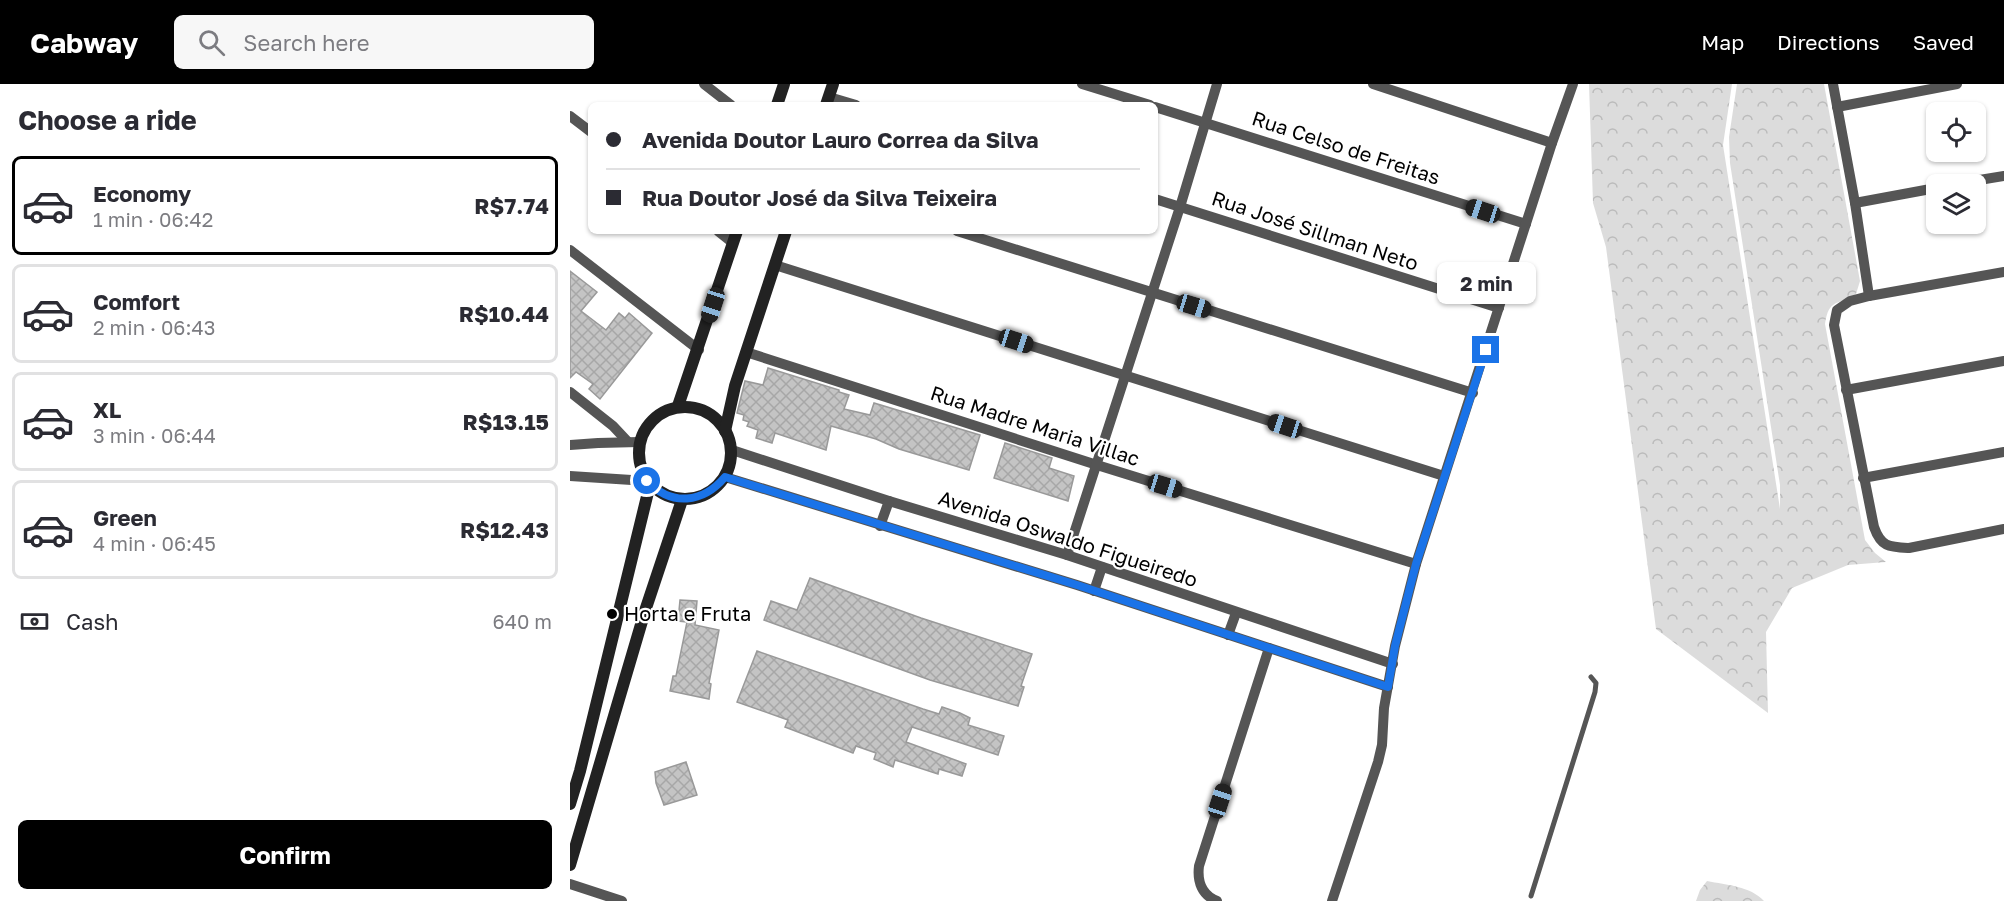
<!DOCTYPE html>
<html lang="en">
<head>
<meta charset="utf-8">
<style>
  :root { --surface:#fff; --page:#f7f7f7; --text:#2b2b33; --muted:#7c7c81; --line:#e1e1e2; --accent:#000 }
  body { margin:0; font-family:"Golos Text",sans-serif; background:var(--page); color:var(--text); height:100vh; display:flex; flex-direction:column; font-size:22px; white-space:nowrap }
  * { box-sizing:border-box; margin:0 }
  p { font-size:20px; color:var(--muted) }
  .icon { flex:none; width:33px; height:33px; fill:none; stroke:currentColor; stroke-width:2; stroke-linecap:round; stroke-linejoin:round }
  .map { position:relative; flex:1; overflow:hidden }
  .details { display:flex; flex-direction:column; background:var(--surface); width:570px }
  .details>* { flex:none }
  .banner { position:absolute; left:18px; top:18px; width:570px; height:132px; border-radius:9px; box-shadow:0 2px 4px #0004; display:grid; align-content:center; height:132px; padding:0 18px; background:var(--surface) }
  .controls { position:absolute; left:1356px; top:18px; display:grid; gap:12px }
  .controls a { display:grid; place-items:center; width:60px; height:60px; border-radius:9px; background:var(--surface); box-shadow:0 2px 4px #0004; font-size:30px }
  .end { position:absolute; width:27px; height:27px; margin:-14px; border:8px solid #1a73e8; background:#fff; box-shadow:0 0 0 3px #fff }
  .from { border-radius:50% }
  .bubble { position:absolute; height:42px; border-radius:9px; background:var(--surface); box-shadow:0 2px 4px #0004; font-size:20px; font-weight:700; line-height:42px; text-align:center }
  .car { position:absolute; width:18px; height:36px; margin:-18px -9px; border-radius:8px; box-shadow:0 0 4px 2px #0007; background:linear-gradient(#222 24%,#8ab4d8 0 40%,#222 0 76%,#8ab4d8 0 86%,#222 0) }
  .banner b { display:flex; align-items:center; gap:21px; height:57px; font-size:22px }
  .banner b+b { border-top:2px solid var(--line) }
  .banner i { width:15px; height:15px; background:var(--text) }
  ul { padding:0; list-style:none }
  li { display:flex; align-items:center; gap:18px; height:99px; margin:0 12px 9px; padding:0 6px; border:3px solid var(--line); border-radius:9px }
  li div { flex:1 }
  li b { display:block; font-size:22px }
  li em { font-style:normal; font-weight:700 }
  li.active { border-color:var(--accent) }
  li>.icon { width:54px; height:54px; stroke-width:1.5 }
  h2 { padding:0 18px; font-size:27px; line-height:72px }
  .pay { display:flex; align-items:center; gap:15px; height:66px; padding:0 18px; font-size:22px }
  .pay p { margin-inline-start:auto }
  .button { display:flex; gap:12px; margin-top:auto; padding:12px 18px }
  .button a { flex:1; height:69px; border-radius:9px; background:var(--accent); color:#fff; font-size:24px; font-weight:700; line-height:69px; text-align:center }
  header { display:flex; align-items:center; gap:36px; box-sizing:border-box; height:84px; padding:0 30px; background:var(--accent); color:#fff }
  header strong { font-size:28px }
  nav { display:flex; gap:33px; margin-inline-start:auto; font-size:21px }
  .search { width:420px; height:54px; background:var(--page); display:flex; align-items:center; gap:15px; box-sizing:border-box; padding:0 21px; border-radius:9px; color:var(--muted); font-size:22px }
  main { display:flex; flex:1; min-height:0 }
  .map>svg:first-child { display:block }
  .forest { fill:url(#forest-crowns) }
  .building { fill:url(#building-cross-hatch); stroke:#999; stroke-width:1.5 }
  .lines { fill:none; stroke-linecap:round; stroke-linejoin:round }
  .lane { stroke:#555; stroke-width:5 }
  .street { stroke:#555; stroke-width:10 }
  .secondary { stroke:#222; stroke-width:12 }
  .route { stroke:#1a73e8; stroke-width:8 }
  .poi-dot { fill:#000; stroke:#fff; stroke-width:2 }
  .labels { text-anchor:middle; stroke-width:4.5; stroke-linejoin:round; paint-order:stroke }
  .street-label { font-size:20px; fill:#000; stroke:#fff }
  .poi-label { font-size:20px; fill:#000; stroke:#fff; text-anchor:start }
</style>
</head>
<body>
<header>
<strong>Cabway</strong>
<div class="search"><svg class="icon" aria-label="search" viewBox="0 0 24 24"><circle cx="10" cy="10" r="6"/><path d="M15 15l6 6"/></svg>Search here</div>
<nav><a>Map</a><a>Directions</a><a>Saved</a></nav>
</header>
<main>
<section class="details">
<h2>Choose a ride</h2>
<ul>
<li class="active"><svg class="icon" aria-label="car" viewBox="0 0 24 24"><path d="M5 17H2v-5l4-1 3-4h7l3 4 3 1v5h-3M9 17h6M6 11h13"/><circle cx="7" cy="17" r="2"/><circle cx="17" cy="17" r="2"/></svg><div><b>Economy</b><p>1 min · 06:42</p></div><em>R$7.74</em></li>
<li><svg class="icon" aria-label="car" viewBox="0 0 24 24"><path d="M5 17H2v-5l4-1 3-4h7l3 4 3 1v5h-3M9 17h6M6 11h13"/><circle cx="7" cy="17" r="2"/><circle cx="17" cy="17" r="2"/></svg><div><b>Comfort</b><p>2 min · 06:43</p></div><em>R$10.44</em></li>
<li><svg class="icon" aria-label="car" viewBox="0 0 24 24"><path d="M5 17H2v-5l4-1 3-4h7l3 4 3 1v5h-3M9 17h6M6 11h13"/><circle cx="7" cy="17" r="2"/><circle cx="17" cy="17" r="2"/></svg><div><b>XL</b><p>3 min · 06:44</p></div><em>R$13.15</em></li>
<li><svg class="icon" aria-label="car" viewBox="0 0 24 24"><path d="M5 17H2v-5l4-1 3-4h7l3 4 3 1v5h-3M9 17h6M6 11h13"/><circle cx="7" cy="17" r="2"/><circle cx="17" cy="17" r="2"/></svg><div><b>Green</b><p>4 min · 06:45</p></div><em>R$12.43</em></li>
</ul>
<div class="pay"><svg class="icon" aria-label="cash" viewBox="0 0 24 24"><path d="M3 7h18v10H3z"/><circle cx="12" cy="12" r="2"/></svg>Cash<p>640 m</p></div>
<div class="button"><a>Confirm</a></div>
</section>
<div class="map">
<svg width="1434" height="817" viewBox="0 0 1434 817">
  <defs>
    <pattern id="forest-crowns" width="20" height="18" patternUnits="userSpaceOnUse" patternTransform="scale(1.5)"><rect width="20" height="18" fill="#dcdcdc"/><path d="M2 6a3 3 0 1 1 6 0M12 15a3 3 0 1 1 6 0" fill="none" stroke="#bbb"/></pattern>
    <pattern id="building-cross-hatch" width="8" height="8" patternUnits="userSpaceOnUse" patternTransform="scale(1.5)"><rect width="8" height="8" fill="#c4c4c4"/><path d="M0 0l8 8M0 8l8-8" fill="none" stroke="#a7a7a7"/></pattern>
  </defs>
  <rect width="100%" height="100%" fill="#fff"/>
  <g class="forest">
    <path d="M 1019,0 L 1162,0 L 1153,61 L 1210,425 L 1210,401 L 1160,79 L 1159,53 L 1167,0 L 1254,0 L 1290,197 L 1286,210 C 1267,222 1259,214 1255,240 L 1295,456 L 1305,469 L 1316,478 L 1278,481 L 1222,504 L 1196,548 L 1198,629 L 1086,545 L 1036,163 L 1023,119 Z"/>
    <path d="M 1137,797 C 1157,801 1180,802 1194,817 L 1126,817 L 1130,806 Z"/>
  </g>
  <g class="building">
    <polygon points="0,187 27,208 11,227 36,246 49,229 55,234 59,229 82,249 30,315 19,305 23,300 6,288 0,294"/>
    <polygon points="198,284 269,306 269,308 279,311 274,325 300,331 304,319 410,351 399,386 329,365 306,355 261,342 256,366 205,349 202,359 186,354 188,346 177,342 179,338 173,336 174,331 167,329 175,297 193,301"/>
    <polygon points="435,359 482,374 479,384 504,392 498,417 424,394"/>
    <polygon points="240,494 351,534 462,570 451,602 454,603 448,622 360,596 194,536 201,517 227,526"/>
    <polygon points="110,516 127,517 125,541 149,546 139,599 141,600 139,615 100,607 103,592 106,592 117,538 108,537"/>
    <polygon points="187,567 353,625 369,630 372,623 390,629 400,634 398,641 434,652 428,671 342,643 336,658 396,680 392,692 369,685 368,690 325,676 323,683 304,675 306,669 286,662 283,669 215,643 218,636 167,618"/>
    <polygon points="116,678 127,711 94,721 86,699 85,688"/>
  </g>
  <g class="lines">
    <polyline class="lane" points="961,812 1025,608 1026,599 1021,593"/>
    <g class="street">
      <polyline points="134,0 161,21"/>
      <polyline points="512,0 580,21"/>
      <polyline points="803,0 982,59"/>
      <polyline points="1263,0 1285,119 1299,212"/>
      <polyline points="259,13 286,21"/>
      <polyline points="585,23 956,140"/>
      <polyline points="1267,23 1387,0"/>
      <polyline points="0,32 21,48"/>
      <polyline points="1385,100 1434,92"/>
      <polyline points="585,115 929,224"/>
      <polyline points="1285,119 1366,104"/>
      <polyline points="148,147 163,159"/>
      <polyline points="387,147 903,309"/>
      <polyline points="0,166 129,266"/>
      <polyline points="205,181 874,392"/>
      <path d="M 1434,188 L 1299,212 L 1280,217 L 1267,226 L 1264,241 L 1304,443 C 1311,463 1319,463 1339,464 L 1434,445"/>
      <polyline points="176,268 527,381 846,480"/>
      <polyline points="1276,306 1434,277"/>
      <polyline points="0,308 43,342 58,358"/>
      <polyline points="0,361 28,359 69,358"/>
      <polyline points="162,366 319,417 497,471 823,580"/>
      <polyline points="0,392 77,397"/>
      <polyline points="155,393 507,501 818,603"/>
      <polyline points="1293,394 1434,368"/>
      <polyline points="310,442 319,417"/>
      <polyline points="497,471 610,123 647,0"/>
      <polyline points="524,507 532,483"/>
      <polyline points="658,551 666,529"/>
      <polyline points="0,800 52,817"/>
      <path d="M 647,817 C 632,811 627,798 629,782 L 699,564"/>
      <polyline points="762,817 808,678 812,661 814,624 825,562 846,480 982,59 1003,0"/>
    </g>
    <g class="secondary">
      <polyline points="207,21 214,0"/>
      <polyline points="256,21 263,0"/>
      <polyline points="108,322 167,147"/>
      <circle cx="115" cy="369" r="46"/>
      <polyline points="155,347 165,302 216,147"/>
      <polyline points="0,720 10,687 80,400"/>
      <polyline points="0,781 75,527 112,416"/>
    </g>
  </g>
  <g class="lines">
    <path class="route" d="M 77,397 C 102,423 133,419 155,393 L 507,501 L 818,603 L 825,562 L 846,480 L 916,266"/>
  </g>
  <circle class="poi-dot" cx="42" cy="530" r="6"/>
  <g class="labels">
    <g class="street-label">
      <text transform="translate(776 64) rotate(18)" y="7">Rua Celso de Freitas</text>
      <text transform="translate(745 147) rotate(18)" y="7">Rua José Sillman Neto</text>
      <text transform="translate(465 342) rotate(18)" y="7">Rua Madre Maria Villac</text>
      <text transform="translate(498 455) rotate(18)" y="7">Avenida Oswaldo Figueiredo</text>
    </g>
    <g class="poi-label">
      <text x="54" y="537">Horta e Fruta</text>
    </g>
  </g>
</svg>
<div class="controls">
<a><svg class="icon" aria-label="locate" viewBox="0 0 24 24"><circle cx="12" cy="12" r="6"/><path d="M12 2v4M12 18v4M2 12h4M18 12h4"/></svg></a>
<a><svg class="icon" aria-label="layers" viewBox="0 0 24 24"><path d="M12 4l9 5-9 5-9-5zM3 14l9 5 9-5"/></svg></a>
</div>
<i class="end from" style="left:77px;top:397px"></i>
<i class="end" style="left:916px;top:266px"></i>
<div class="bubble" style="left:867px;top:178px;width:99px">2 min</div>
<i class="car" style="left:913px;top:127px;rotate:288deg"></i>
<i class="car" style="left:143px;top:221px;rotate:198deg"></i>
<i class="car" style="left:624px;top:222px;rotate:107deg"></i>
<i class="car" style="left:446px;top:257px;rotate:108deg"></i>
<i class="car" style="left:715px;top:342px;rotate:288deg"></i>
<i class="car" style="left:595px;top:402px;rotate:107deg"></i>
<i class="car" style="left:650px;top:717px;rotate:18deg"></i>
<div class="banner">
<b><i class="from"></i>Avenida Doutor Lauro Correa da Silva</b>
<b><i></i>Rua Doutor José da Silva Teixeira</b>
</div>
</div>
</main>
</body>
</html>
